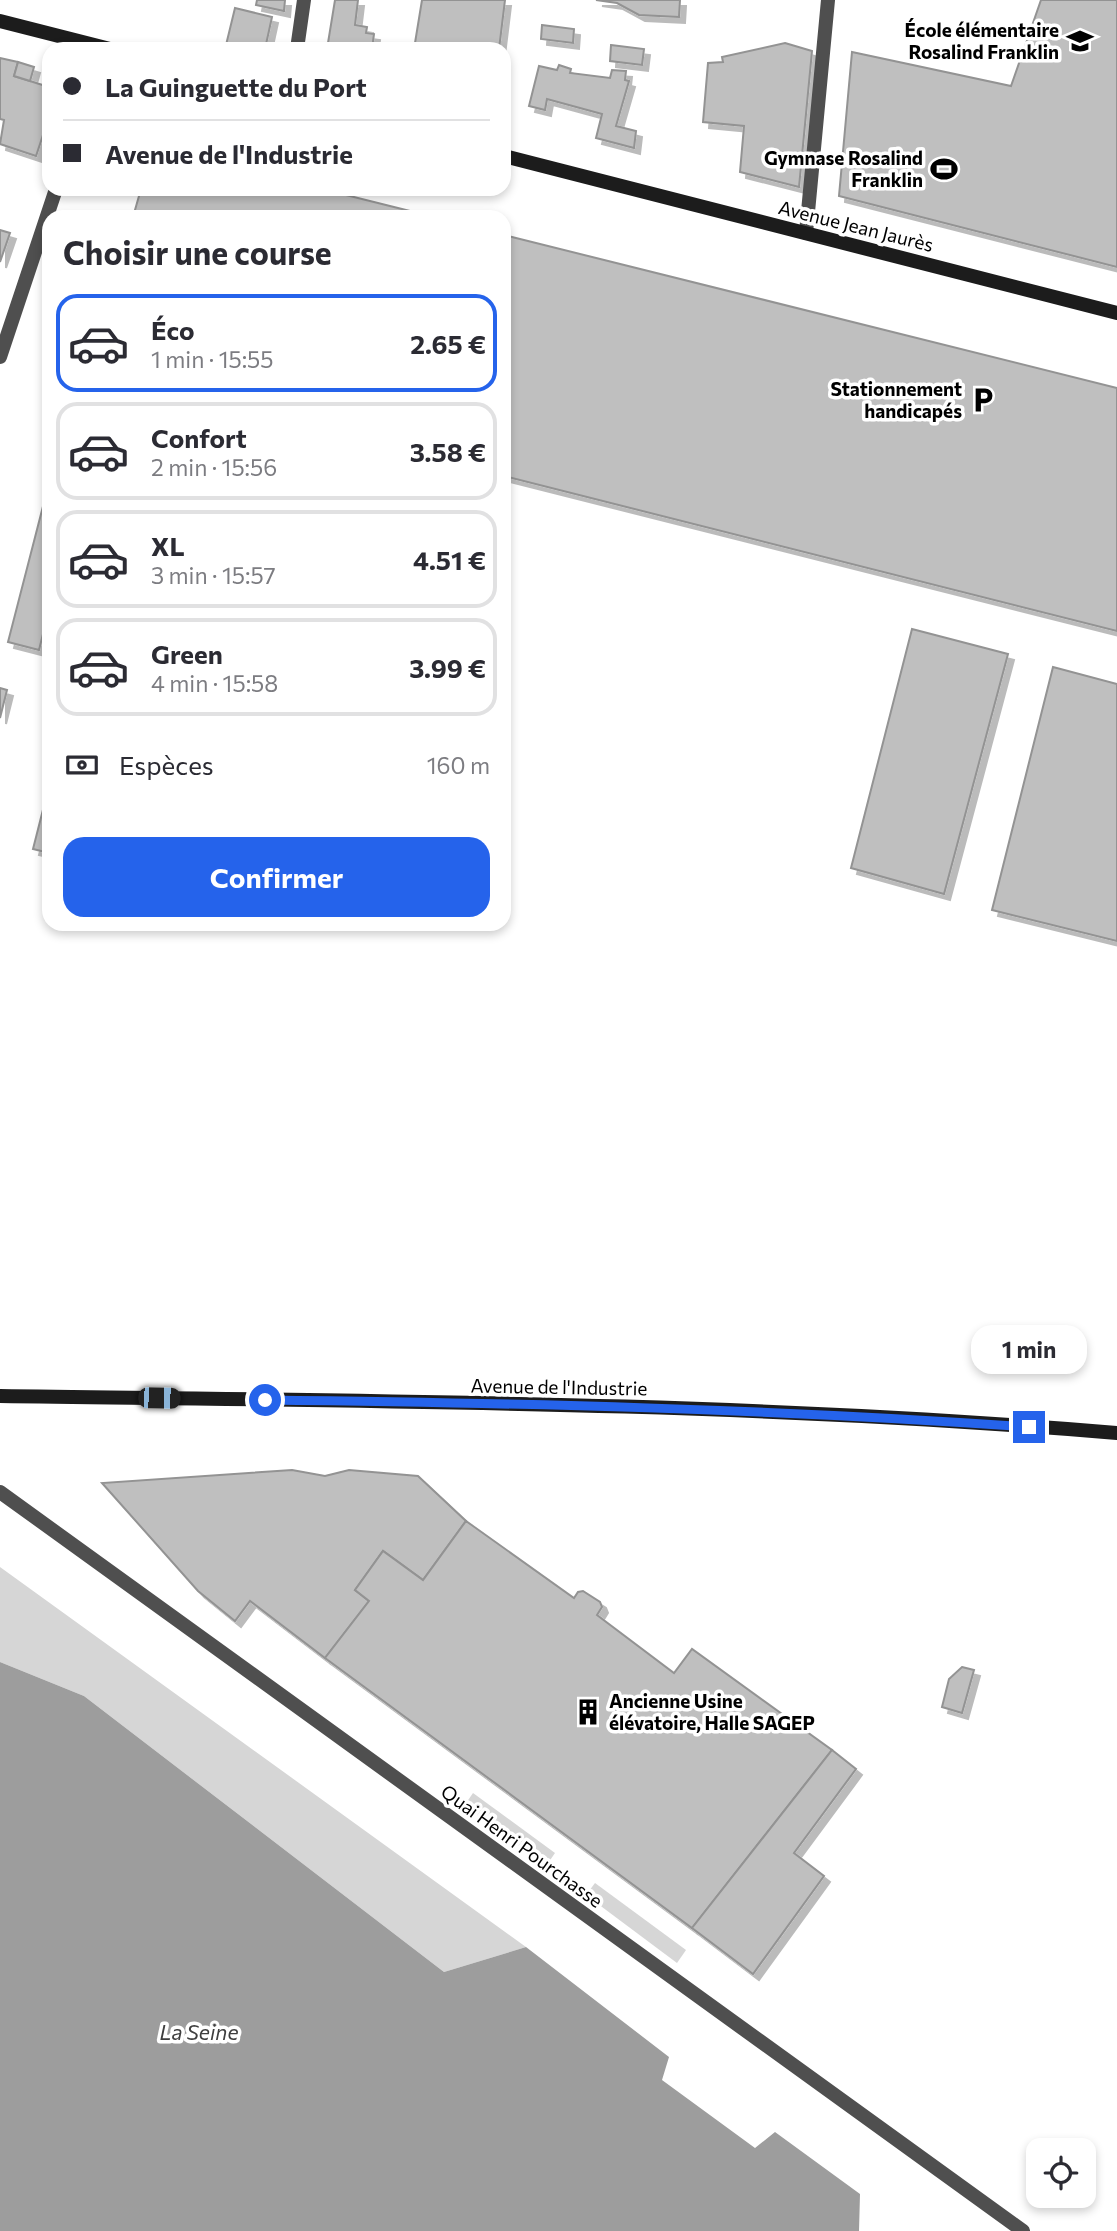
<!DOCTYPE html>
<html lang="fr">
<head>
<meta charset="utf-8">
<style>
  :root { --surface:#fff; --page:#f2f2f3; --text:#2b2b33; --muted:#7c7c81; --line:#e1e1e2; --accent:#2563eb }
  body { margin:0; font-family:Commissioner,sans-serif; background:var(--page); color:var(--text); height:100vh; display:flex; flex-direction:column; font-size:26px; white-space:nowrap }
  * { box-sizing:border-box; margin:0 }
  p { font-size:23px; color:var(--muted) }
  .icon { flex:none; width:38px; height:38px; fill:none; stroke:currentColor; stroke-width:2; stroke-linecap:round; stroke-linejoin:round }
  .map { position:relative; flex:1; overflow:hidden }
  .drawer { position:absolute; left:42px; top:210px; width:469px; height:721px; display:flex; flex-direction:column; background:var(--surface); border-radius:21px; box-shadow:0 4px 10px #0003 }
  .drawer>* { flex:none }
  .top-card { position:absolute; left:42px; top:42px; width:469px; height:154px; border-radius:21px; box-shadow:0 4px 10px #0003; display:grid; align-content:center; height:154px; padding:0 21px; background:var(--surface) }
  .tools { position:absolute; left:1026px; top:2138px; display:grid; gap:14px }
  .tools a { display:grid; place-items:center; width:70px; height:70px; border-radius:14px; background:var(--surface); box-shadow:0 4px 10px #0003; font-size:35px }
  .end { position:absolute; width:32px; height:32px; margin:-16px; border:9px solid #2563eb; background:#fff; box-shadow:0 0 0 4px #fff }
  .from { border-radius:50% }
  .bubble { position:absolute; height:49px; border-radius:21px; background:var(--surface); box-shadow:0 4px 10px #0003; font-size:23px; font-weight:700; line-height:49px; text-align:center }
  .car { position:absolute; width:21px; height:42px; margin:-21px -10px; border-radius:9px; box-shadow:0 0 5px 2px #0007; background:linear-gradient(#222 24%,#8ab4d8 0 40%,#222 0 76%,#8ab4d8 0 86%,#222 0) }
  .top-card b { display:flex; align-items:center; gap:24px; height:66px; font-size:26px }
  .top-card b+b { border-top:2px solid var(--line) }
  .top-card i { width:18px; height:18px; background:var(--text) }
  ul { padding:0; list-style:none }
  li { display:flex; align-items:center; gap:21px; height:98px; margin:0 14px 10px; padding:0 7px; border:4px solid var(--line); border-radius:21px }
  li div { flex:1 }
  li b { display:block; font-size:26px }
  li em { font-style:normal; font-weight:700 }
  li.active { border-color:var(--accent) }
  li>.icon { width:63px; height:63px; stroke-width:1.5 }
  h2 { padding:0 21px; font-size:32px; line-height:84px }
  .pay { display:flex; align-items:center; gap:18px; height:77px; padding:0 21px; font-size:26px }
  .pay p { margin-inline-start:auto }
  .primary-button { display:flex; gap:14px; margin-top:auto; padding:14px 21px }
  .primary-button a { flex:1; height:80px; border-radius:21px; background:var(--accent); color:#fff; font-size:28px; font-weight:700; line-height:80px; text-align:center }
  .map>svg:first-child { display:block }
  .green { fill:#d6d6d6 }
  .water { fill:#9d9d9d }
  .building { fill:#bfbfbf; stroke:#939393; stroke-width:2; filter:url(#shadow) }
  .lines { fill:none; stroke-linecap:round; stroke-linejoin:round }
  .street { stroke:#4f4f4f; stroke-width:14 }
  .secondary { stroke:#1c1c1c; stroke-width:14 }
  .route { stroke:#2563eb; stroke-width:9 }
  .labels { text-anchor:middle; stroke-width:7; stroke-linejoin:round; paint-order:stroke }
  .poi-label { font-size:19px; font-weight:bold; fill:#000; stroke:#fff; text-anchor:end }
  .street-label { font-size:19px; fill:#000; stroke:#fff }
  .water-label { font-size:21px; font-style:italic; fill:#3e3e3e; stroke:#fff }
</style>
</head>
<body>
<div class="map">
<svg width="1117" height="2231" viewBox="0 0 1117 2231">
  <defs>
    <filter id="shadow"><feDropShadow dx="6" dy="6" stdDeviation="0" flood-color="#0004"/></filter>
  </defs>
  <rect width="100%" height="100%" fill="#fff"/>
  <g class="green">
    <polygon points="0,1567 526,1947 444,1972 84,1696 0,1662"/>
    <polygon points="473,1793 555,1853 546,1866 464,1806"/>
    <polygon points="595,1883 686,1950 677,1963 586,1895"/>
  </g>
  <polygon class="water" points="0,1662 84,1696 444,1972 526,1947 669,2057 662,2080 755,2148 775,2132 860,2194 859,2231 0,2231"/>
  <g class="building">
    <polygon points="257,0 285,0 284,11 256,5"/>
    <polygon points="335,0 358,0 355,25 367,27 366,33 374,34 372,49 327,49"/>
    <polygon points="422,0 505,0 499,49 414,49"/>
    <polygon points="596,0 680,0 679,17 639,15 617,3"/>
    <polygon points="1041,0 1117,0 1117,267 839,196 852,52 1011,86"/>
    <polygon points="235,8 272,17 265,49 238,49 226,45"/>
    <polygon points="542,25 574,29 573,43 541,39"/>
    <polygon points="785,43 812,51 799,187 740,172 744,126 703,122 708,63 723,62 722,57"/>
    <polygon points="611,45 644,49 642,65 610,61"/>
    <polygon points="0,58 18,62 14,76 49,87 49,117 36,156 0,144 4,120 0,119"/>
    <polygon points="18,62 34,67 30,81 14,76"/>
    <polygon points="559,65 571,69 570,73 610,78 612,70 626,71 625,80 629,81 616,126 636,131 634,148 596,138 602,114 547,99 545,110 529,106 539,66 557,70"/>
    <polygon points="141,189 322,189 434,217 133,217"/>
    <polygon points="0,230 10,233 0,262"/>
    <polygon points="504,235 1117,388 1117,631 504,476"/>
    <polygon points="49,483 49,610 39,650 8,642"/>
    <polygon points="912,629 1008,654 944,894 851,868"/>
    <polygon points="1053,667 1117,684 1117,941 992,910"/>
    <polygon points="0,688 7,690 0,718"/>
    <polygon points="49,786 49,853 33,849"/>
    <polygon points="292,1470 325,1476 349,1470 418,1476 466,1521 423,1580 383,1551 355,1590 369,1601 325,1658 250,1601 235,1621 198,1591 102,1483"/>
    <polygon points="466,1521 574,1598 578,1592 583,1591 600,1602 602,1607 597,1615 674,1673 692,1649 832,1750 692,1928 325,1658 369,1601 355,1590 383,1551 423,1580"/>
    <polygon points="962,1667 974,1670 962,1713 942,1707 949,1679"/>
    <polygon points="832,1750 856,1769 794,1853 824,1876 753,1974 692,1928"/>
  </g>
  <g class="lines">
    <g class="street">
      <polyline points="297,49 304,0"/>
      <polyline points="806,233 828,0"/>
      <polyline points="0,357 56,189"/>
      <polyline points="0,1492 1023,2231"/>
    </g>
    <g class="secondary">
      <polyline points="0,21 110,49"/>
      <polyline points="504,156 1117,313"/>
      <path d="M 0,1396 C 372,1401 746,1402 1117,1433"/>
    </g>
  </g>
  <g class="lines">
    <path class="route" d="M 265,1400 C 520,1403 775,1409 1029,1427"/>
  </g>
  <defs>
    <g id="school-bare" transform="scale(2.1)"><path d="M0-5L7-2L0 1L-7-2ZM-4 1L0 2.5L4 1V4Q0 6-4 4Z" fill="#000" stroke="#fff" stroke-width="2.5" paint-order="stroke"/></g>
    <g id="stadium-bare" transform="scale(2.1)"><path d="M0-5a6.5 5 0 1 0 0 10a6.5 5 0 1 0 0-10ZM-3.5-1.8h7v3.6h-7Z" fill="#000" stroke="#fff" stroke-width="2.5" paint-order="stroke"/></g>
    <g id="parking-bare" transform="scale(2.1)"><path d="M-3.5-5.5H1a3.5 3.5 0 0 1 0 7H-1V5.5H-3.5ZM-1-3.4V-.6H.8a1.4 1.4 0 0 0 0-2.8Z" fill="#000" stroke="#fff" stroke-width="2.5" paint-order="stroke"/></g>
    <g id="building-bare" transform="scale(2.1)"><path d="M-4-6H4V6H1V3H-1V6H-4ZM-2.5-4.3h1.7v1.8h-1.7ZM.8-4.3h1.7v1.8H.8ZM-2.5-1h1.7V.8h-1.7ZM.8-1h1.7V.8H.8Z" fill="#000" stroke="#fff" stroke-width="2.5" paint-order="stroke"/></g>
  </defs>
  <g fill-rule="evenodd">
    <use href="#school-bare" x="1080" y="41"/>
    <use href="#stadium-bare" x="944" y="169"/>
    <use href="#parking-bare" x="983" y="400"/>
    <use href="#building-bare" x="588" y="1712"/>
  </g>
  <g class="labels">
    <g class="poi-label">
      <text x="1059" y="37">École élémentaire<tspan x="1059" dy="22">Rosalind Franklin</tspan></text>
      <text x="923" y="165">Gymnase Rosalind<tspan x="923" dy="22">Franklin</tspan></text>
      <text x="962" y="396">Stationnement<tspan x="962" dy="22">handicapés</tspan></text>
      <text x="609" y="1708" text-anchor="start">Ancienne Usine<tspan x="609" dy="22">élévatoire, Halle SAGEP</tspan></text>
    </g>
    <g class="street-label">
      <text transform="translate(856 226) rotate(14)" y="7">Avenue Jean Jaurès</text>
      <text transform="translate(559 1387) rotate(1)" y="7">Avenue de l'Industrie</text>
      <text transform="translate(522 1846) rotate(36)" y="7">Quai Henri Pourchasse</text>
    </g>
    <g class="water-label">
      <text x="199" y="2040">La Seine</text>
    </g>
  </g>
</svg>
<div class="tools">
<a><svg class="icon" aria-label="locate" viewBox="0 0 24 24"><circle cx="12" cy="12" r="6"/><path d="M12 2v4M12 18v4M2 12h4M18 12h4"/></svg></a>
</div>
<i class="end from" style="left:265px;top:1400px"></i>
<i class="end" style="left:1029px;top:1427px"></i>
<div class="bubble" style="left:971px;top:1325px;width:116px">1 min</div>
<i class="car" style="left:159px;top:1398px;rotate:91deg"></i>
<div class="top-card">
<b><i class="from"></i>La Guinguette du Port</b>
<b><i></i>Avenue de l'Industrie</b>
</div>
<section class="drawer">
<h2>Choisir une course</h2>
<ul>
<li class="active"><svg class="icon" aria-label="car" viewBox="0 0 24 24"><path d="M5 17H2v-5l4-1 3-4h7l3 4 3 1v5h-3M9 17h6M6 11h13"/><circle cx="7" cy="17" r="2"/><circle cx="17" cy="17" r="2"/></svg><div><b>Éco</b><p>1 min · 15:55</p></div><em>2.65 €</em></li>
<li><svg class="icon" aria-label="car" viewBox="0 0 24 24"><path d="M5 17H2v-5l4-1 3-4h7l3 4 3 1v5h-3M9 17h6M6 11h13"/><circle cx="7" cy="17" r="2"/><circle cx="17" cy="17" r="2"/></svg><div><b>Confort</b><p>2 min · 15:56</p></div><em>3.58 €</em></li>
<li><svg class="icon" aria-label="car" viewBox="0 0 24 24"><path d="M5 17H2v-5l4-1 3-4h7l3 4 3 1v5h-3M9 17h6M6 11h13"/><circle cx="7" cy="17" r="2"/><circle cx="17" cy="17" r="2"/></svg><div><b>XL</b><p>3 min · 15:57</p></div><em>4.51 €</em></li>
<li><svg class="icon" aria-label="car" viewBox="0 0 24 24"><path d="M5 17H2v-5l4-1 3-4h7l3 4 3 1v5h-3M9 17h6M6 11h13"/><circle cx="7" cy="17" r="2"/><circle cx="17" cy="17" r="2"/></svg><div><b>Green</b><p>4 min · 15:58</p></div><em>3.99 €</em></li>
</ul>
<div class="pay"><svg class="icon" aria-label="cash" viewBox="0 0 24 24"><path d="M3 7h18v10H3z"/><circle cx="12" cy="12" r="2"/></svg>Espèces<p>160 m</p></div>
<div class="primary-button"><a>Confirmer</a></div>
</section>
</div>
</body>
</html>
